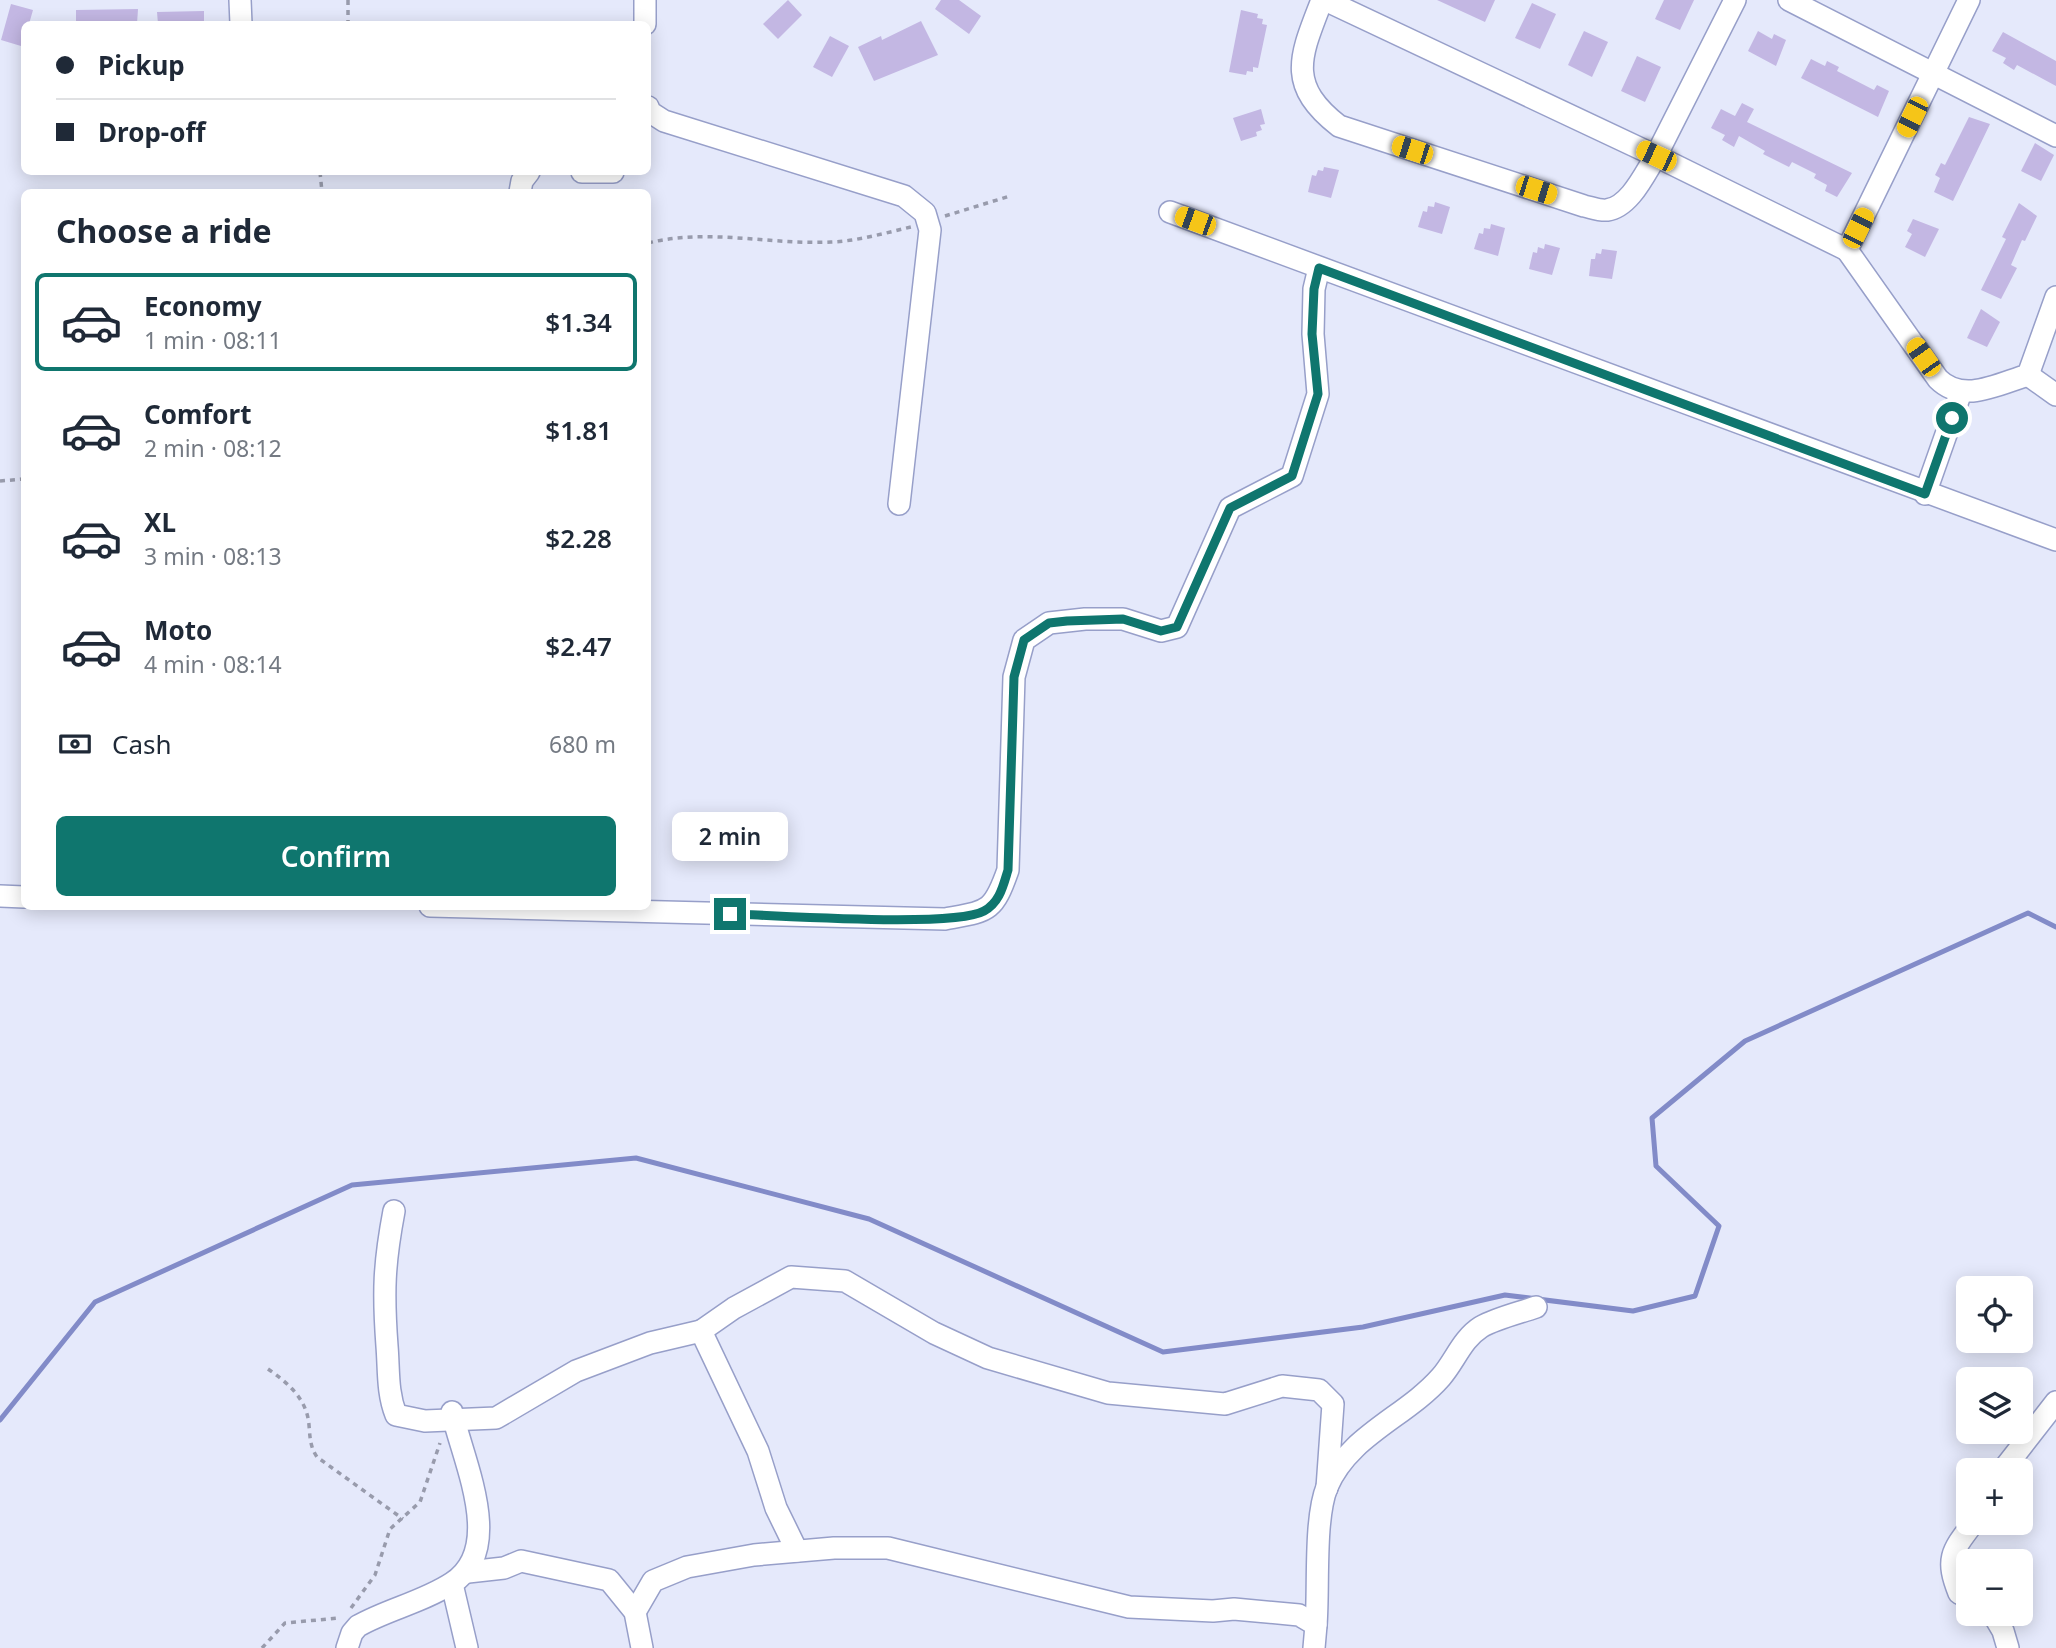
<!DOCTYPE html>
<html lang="en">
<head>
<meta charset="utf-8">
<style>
  :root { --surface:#fff; --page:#f2f2f3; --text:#1f2937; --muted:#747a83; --line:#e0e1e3; --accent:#0f766e }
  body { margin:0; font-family:"Noto Sans",sans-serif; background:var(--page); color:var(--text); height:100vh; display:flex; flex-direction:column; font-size:26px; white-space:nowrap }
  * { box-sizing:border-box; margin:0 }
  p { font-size:23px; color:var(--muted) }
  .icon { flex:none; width:38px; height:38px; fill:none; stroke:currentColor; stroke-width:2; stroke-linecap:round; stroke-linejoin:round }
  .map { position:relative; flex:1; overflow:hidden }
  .drawer { position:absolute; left:21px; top:189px; width:630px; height:721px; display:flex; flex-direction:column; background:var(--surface); border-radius:10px; box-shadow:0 4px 18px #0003 }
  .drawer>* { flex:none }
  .top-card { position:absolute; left:21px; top:21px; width:630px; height:154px; border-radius:10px; box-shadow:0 4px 18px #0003; display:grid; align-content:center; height:154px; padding:0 35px; background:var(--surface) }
  .controls { position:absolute; left:1956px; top:1276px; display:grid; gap:14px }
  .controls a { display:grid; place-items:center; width:77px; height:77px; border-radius:10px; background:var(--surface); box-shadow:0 4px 18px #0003; font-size:35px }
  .end { position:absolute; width:32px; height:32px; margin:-16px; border:9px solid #0f766e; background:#fff; box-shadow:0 0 0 4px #fff }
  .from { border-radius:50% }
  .bubble { position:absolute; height:49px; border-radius:10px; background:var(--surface); box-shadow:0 4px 18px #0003; font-size:23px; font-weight:600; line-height:49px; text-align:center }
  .car { position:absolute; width:21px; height:42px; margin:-21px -10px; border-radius:9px; box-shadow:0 0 5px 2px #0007; background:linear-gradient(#f5c518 24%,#345 0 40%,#f5c518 0 76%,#345 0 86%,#f5c518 0) }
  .top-card b { display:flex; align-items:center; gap:24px; height:66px; font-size:26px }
  .top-card b+b { border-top:2px solid var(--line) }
  .top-card i { width:18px; height:18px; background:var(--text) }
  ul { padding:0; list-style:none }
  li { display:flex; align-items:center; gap:21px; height:98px; margin:0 14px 10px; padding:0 21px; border:4px solid transparent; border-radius:10px }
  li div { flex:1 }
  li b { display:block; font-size:26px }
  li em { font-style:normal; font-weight:600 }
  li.active { border-color:var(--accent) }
  li>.icon { width:63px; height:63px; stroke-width:1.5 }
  h2 { padding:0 35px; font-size:32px; line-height:84px }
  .pay { display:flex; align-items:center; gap:18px; height:77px; padding:0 35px; font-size:26px }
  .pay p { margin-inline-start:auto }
  .button { display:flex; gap:14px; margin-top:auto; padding:14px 35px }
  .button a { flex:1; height:80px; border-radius:10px; background:var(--accent); color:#fff; font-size:28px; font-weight:600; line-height:80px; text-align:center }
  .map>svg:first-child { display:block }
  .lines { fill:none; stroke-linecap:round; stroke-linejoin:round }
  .stream { stroke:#828bc8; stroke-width:5 }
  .building { fill:#c3b7e3 }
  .minor-casing { stroke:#979fc9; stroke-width:24 }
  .path { stroke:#989bac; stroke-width:3.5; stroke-dasharray:5 5; stroke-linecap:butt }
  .minor { stroke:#fff; stroke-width:21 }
  .route { stroke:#0f766e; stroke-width:9 }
</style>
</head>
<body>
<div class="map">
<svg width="2056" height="1648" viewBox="0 0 2056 1648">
  <rect width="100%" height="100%" fill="#e5e9fb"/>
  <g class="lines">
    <polyline class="stream" points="0,1420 95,1302 352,1185 636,1158 869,1219 1163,1352 1363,1327 1505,1295 1633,1311 1695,1296 1719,1226 1656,1166 1652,1118 1745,1041 2028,913 2056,927"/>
  </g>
  <g class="building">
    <polygon points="788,0 802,15 778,39 763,24"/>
    <polygon points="941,0 959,0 981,16 969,34 935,9"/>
    <polygon points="1437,0 1495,0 1485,22"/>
    <polygon points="1664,0 1694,0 1680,30 1655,19"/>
    <polygon points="1532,3 1556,14 1540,49 1515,38"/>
    <polygon points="11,4 33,10 29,24 24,24 21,46 1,40"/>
    <polygon points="138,9 137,24 76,24 76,10"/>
    <polygon points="1241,10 1258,14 1257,18 1263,19 1262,24 1267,25 1258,68 1253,67 1253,72 1247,71 1246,75 1229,72"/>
    <polygon points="204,11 204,24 158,24 157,12"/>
    <polygon points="921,21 938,55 874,81 858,47 881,36 882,40"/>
    <polygon points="1584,31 1608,42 1592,77 1568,65"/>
    <polygon points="1758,31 1772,39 1774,34 1786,40 1776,66 1748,51"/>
    <polygon points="2003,32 2056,61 2056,86 2017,65 2014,70 2003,63 2006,58 1992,51"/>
    <polygon points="830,36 849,46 832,77 813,67"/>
    <polygon points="1637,56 1661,67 1645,102 1621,91"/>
    <polygon points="1811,59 1825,66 1827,61 1839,67 1837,71 1874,90 1877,85 1889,91 1878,117 1801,78"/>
    <polygon points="1742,103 1754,109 1747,122 1852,173 1837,197 1825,191 1827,185 1814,178 1816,174 1792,162 1789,167 1763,154 1765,151 1739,136 1734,147 1722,140 1725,135 1711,128 1721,109 1735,116"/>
    <polygon points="1261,109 1265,124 1260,125 1262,130 1256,132 1257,136 1241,141 1233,118"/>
    <polygon points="1969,117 1990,124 1953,201 1934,192 1940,178 1935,175 1941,163 1945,165"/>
    <polygon points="2035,143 2054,155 2041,181 2021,171"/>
    <polygon points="1324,167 1339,170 1331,198 1308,192 1312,175 1316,176 1318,170 1323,171"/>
    <polygon points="1435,202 1450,207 1442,234 1418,227 1423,211 1427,212 1428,206 1434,207"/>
    <polygon points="2019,203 2037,216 2025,241 2022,240 2011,265 2017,268 2001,299 1981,290 2006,239 2002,237"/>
    <polygon points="1913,219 1939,229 1925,257 1905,247 1912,234 1907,231"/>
    <polygon points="1491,224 1505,228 1498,256 1474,249 1479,233 1483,234 1484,228 1490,229"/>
    <polygon points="1545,244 1560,248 1552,275 1529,269 1533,252 1537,253 1538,247 1544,249"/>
    <polygon points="1602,249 1617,251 1612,279 1589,276 1591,259 1595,259 1596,253 1601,254"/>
    <polygon points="1981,309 2000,322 1987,347 1967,338"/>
  </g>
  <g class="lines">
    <g class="minor-casing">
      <g id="minor">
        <polyline points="240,0 241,24"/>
        <polyline points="645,0 645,24"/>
        <path d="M 1322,0 C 1301,55 1285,84 1339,126 L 1584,206 C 1590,207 1600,211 1607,210 C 1630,207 1645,173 1656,156 L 1847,250 L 1969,0"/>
        <polyline points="1325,0 1656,156 1735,0"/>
        <polyline points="1789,0 2056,136"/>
        <polyline points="648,107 650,112 664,121 904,196 925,213 930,230 899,504"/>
        <polyline points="582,172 613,172"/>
        <polyline points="520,192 522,181 529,172"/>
        <polyline points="1170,212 2056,540"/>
        <path d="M 1847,250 L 1938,379 C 1963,404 1998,384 2028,375 L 2056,297"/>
        <polyline points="2028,375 2056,395"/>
        <polyline points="1925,494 1961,392"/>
        <polyline points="0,896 24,897"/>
        <path d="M 430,906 L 945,919 C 988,911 993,913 1008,870 L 1014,677 L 1024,640 L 1049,623 L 1085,619 L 1123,619 L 1161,631 L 1177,627 L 1230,508 L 1292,476 L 1318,394 L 1313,334 L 1314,289 L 1319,268"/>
        <path d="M 394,1211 C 384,1264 383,1292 387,1346 C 389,1370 387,1392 396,1415 L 425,1421 L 496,1418 L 576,1371 L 650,1343 L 701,1331"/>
        <polyline points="2003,1470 2056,1402"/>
        <polyline points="797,1551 776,1508 758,1451 701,1331 734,1308 791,1277 845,1281 934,1333 988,1358 1108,1393 1225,1404 1282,1386 1319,1390 1333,1404 1327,1488"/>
        <polyline points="468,1572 504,1568 521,1561 609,1580 635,1612 642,1648"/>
        <polyline points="452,1584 467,1648"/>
        <path d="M 1969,1598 L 1959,1593 C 1945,1558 1952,1551 1974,1522"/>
        <polyline points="635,1612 653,1581 687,1567 754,1555 834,1548 888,1548 1129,1607 1213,1611 1234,1609 1299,1615 1316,1625 1314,1648"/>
        <polyline points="1993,1614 2003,1631 2008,1648"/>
        <path d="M 1316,1625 C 1319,1588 1314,1519 1327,1487 C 1349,1435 1406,1417 1441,1377 C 1455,1361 1462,1339 1481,1327 C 1497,1318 1519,1313 1536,1307"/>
        <path d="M 347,1648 L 352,1633 L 358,1626 C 388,1609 423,1602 452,1583 C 506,1549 463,1461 452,1412"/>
      </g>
    </g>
    <g class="path">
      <polyline points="348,0 348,24"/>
      <polyline points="320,172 322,192"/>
      <polyline points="945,216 1010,196"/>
      <path d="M 648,243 C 709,228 769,245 831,242 C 858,241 885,233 911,227"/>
      <polyline points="0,481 24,479"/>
      <path d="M 268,1369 C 288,1383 307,1399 309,1425 C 310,1437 310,1447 317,1457 L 403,1519"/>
      <polyline points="351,1608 375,1575 390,1529 420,1502 440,1443"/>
      <polyline points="262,1648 285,1623 339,1618"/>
    </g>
    <use href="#minor" class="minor"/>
  </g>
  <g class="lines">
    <path class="route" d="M 730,914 C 776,915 953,928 984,911 C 1000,902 1003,886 1008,870 L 1014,677 L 1024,640 L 1049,623 L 1067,621 L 1123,619 L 1161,631 L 1177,627 L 1230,508 L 1292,476 L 1318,394 L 1312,334 L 1314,289 L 1319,268 L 1925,494 L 1952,418"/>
  </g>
</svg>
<div class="controls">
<a><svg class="icon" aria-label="locate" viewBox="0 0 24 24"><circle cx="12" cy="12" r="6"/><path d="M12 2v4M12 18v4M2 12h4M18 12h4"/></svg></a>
<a><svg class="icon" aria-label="layers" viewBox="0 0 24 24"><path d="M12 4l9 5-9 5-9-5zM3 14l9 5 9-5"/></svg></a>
<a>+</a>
<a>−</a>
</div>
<i class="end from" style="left:1952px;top:418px"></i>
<i class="end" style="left:730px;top:914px"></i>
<div class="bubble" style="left:672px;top:812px;width:116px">2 min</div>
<i class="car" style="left:1912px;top:117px;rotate:206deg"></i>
<i class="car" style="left:1412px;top:150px;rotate:288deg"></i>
<i class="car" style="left:1656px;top:156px;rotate:295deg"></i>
<i class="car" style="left:1536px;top:190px;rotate:108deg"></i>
<i class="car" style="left:1195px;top:221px;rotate:290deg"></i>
<i class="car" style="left:1858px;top:228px;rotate:26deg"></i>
<i class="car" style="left:1923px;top:357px;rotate:325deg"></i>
<div class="top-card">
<b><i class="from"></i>Pickup</b>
<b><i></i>Drop-off</b>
</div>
<section class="drawer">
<h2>Choose a ride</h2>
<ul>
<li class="active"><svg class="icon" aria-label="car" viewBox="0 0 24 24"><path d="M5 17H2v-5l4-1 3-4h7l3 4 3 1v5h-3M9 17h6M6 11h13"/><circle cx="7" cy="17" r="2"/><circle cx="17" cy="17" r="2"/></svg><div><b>Economy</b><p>1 min · 08:11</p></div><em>$1.34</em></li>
<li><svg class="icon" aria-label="car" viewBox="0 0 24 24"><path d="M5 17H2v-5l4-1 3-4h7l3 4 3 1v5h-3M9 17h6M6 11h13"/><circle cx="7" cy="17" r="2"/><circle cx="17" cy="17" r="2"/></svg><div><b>Comfort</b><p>2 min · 08:12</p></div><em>$1.81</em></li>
<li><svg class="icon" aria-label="car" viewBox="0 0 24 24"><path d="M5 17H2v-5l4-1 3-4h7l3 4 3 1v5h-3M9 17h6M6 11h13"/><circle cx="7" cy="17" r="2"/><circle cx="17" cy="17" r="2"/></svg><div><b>XL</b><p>3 min · 08:13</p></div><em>$2.28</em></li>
<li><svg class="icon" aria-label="car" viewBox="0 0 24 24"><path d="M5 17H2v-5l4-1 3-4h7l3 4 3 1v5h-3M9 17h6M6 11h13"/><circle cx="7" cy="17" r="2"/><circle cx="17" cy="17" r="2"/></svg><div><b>Moto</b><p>4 min · 08:14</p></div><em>$2.47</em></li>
</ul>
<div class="pay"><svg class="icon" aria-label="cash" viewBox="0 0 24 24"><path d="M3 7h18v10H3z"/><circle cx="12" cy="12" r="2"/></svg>Cash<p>680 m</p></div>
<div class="button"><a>Confirm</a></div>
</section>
</div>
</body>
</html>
